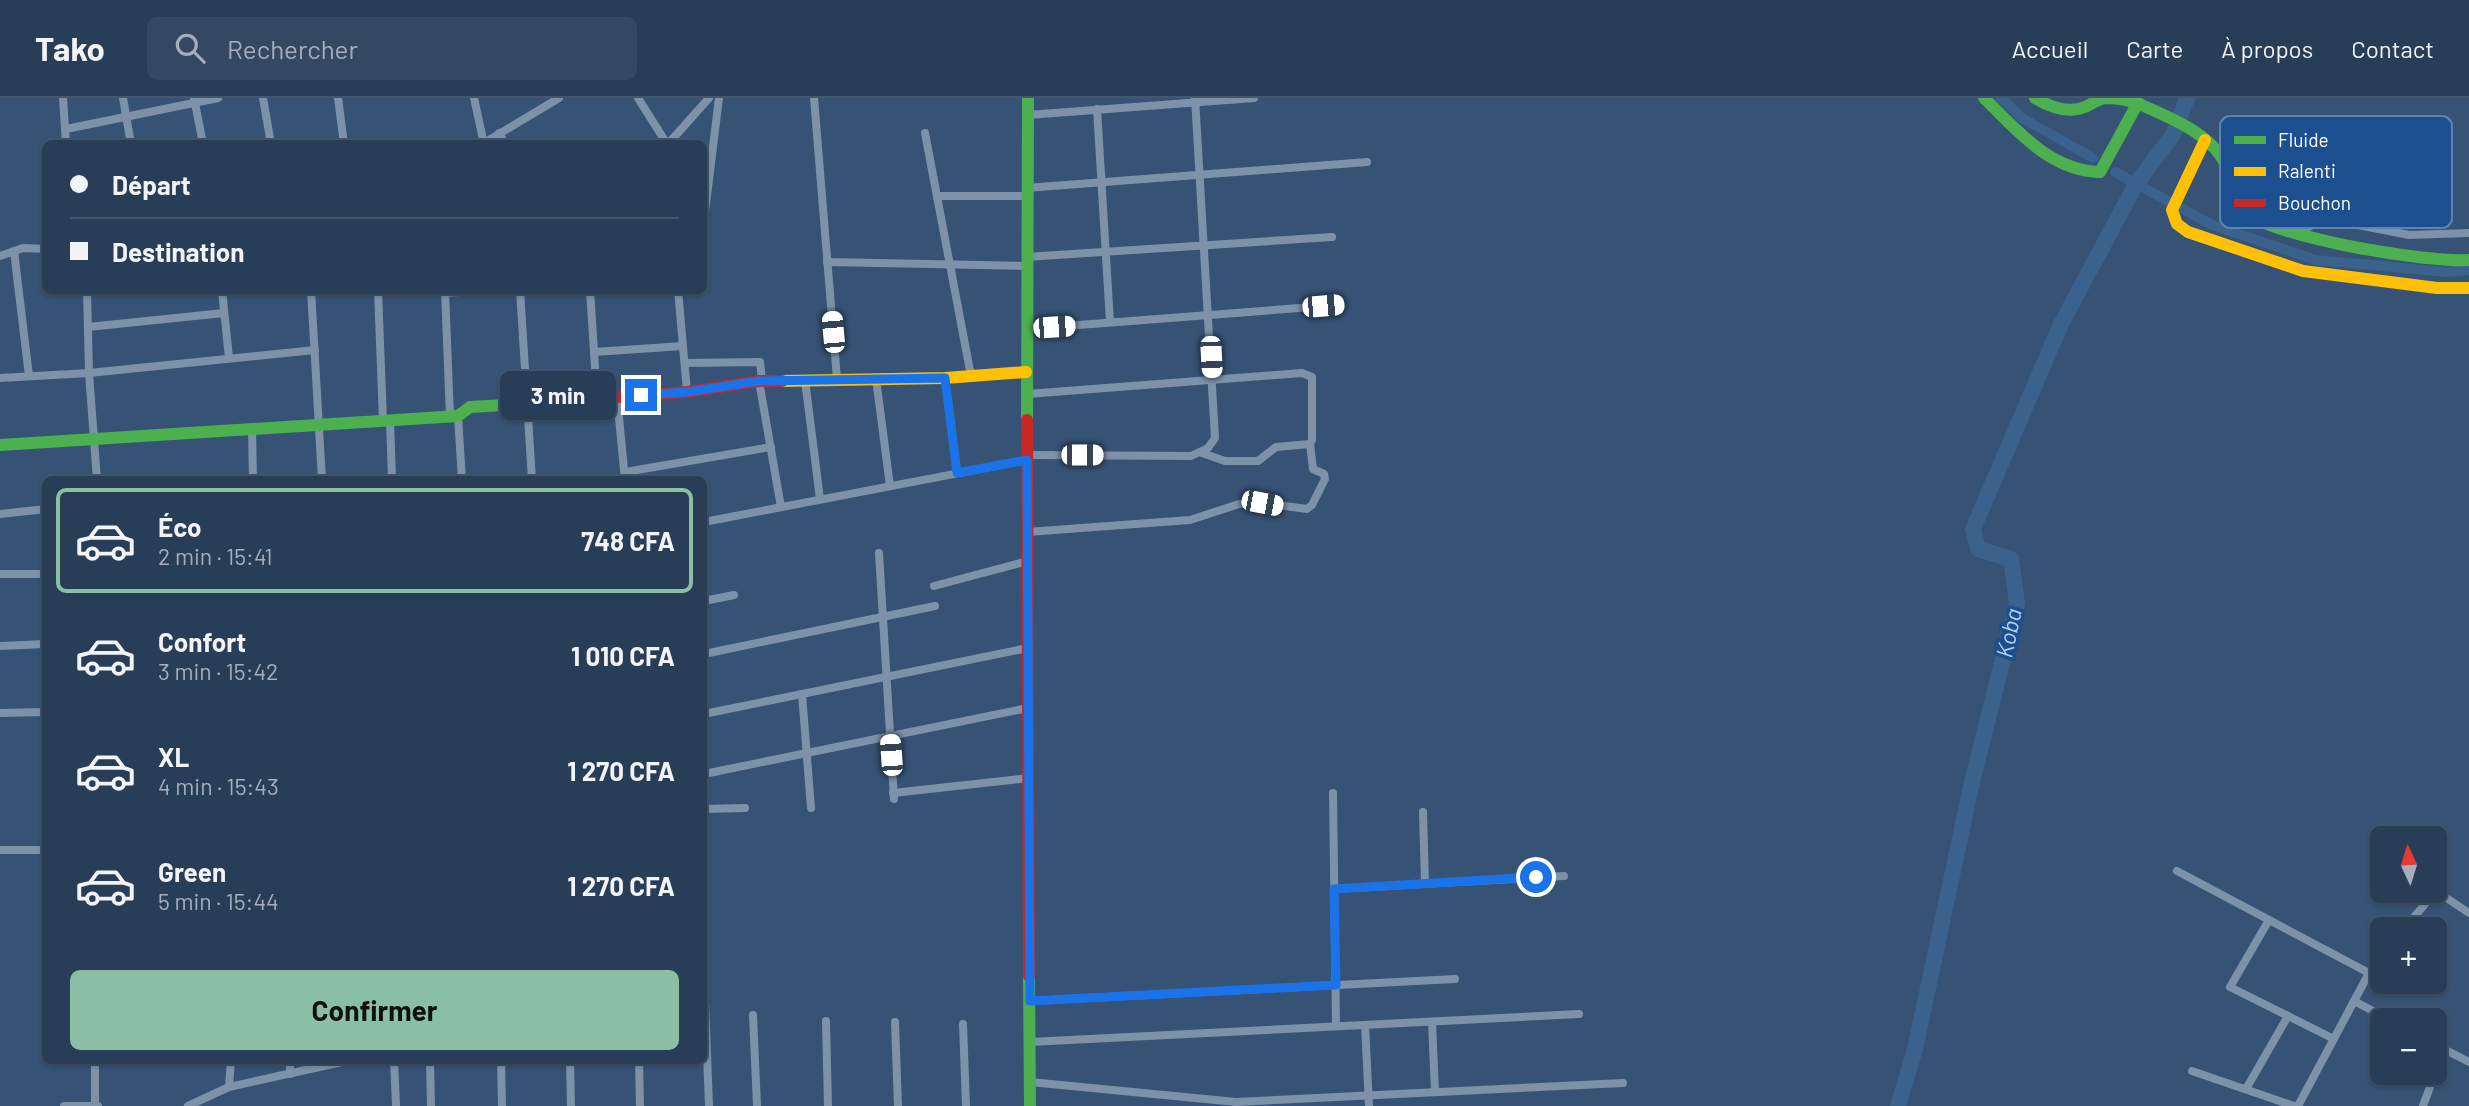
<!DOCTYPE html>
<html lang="fr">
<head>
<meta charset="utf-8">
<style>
  :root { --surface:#283e57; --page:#344961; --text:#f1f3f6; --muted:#a5aeba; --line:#44576d; --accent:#8abfa5 }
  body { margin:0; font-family:Barlow,sans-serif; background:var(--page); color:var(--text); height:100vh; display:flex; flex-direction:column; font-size:26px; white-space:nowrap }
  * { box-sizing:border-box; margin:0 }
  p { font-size:23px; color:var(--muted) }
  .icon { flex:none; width:38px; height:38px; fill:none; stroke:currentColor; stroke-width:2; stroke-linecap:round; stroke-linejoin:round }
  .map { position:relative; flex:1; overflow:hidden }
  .side { position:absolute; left:42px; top:378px; width:665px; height:588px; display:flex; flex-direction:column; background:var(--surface); border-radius:10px; box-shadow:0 2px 5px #0004,0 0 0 2px var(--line) }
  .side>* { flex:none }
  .banner { position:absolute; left:42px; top:42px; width:665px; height:154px; border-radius:10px; box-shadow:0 2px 5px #0004,0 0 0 2px var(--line); display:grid; align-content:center; height:154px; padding:0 28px; background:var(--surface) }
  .needle { width:46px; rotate:356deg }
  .tools { position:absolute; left:2370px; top:728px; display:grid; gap:14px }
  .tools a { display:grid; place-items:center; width:77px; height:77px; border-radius:10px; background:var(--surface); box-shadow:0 2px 5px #0004,0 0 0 2px var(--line); font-size:35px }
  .end { position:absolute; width:32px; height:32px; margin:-16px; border:9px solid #1a73e8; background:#fff; box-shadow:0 0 0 4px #fff }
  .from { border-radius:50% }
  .bubble { position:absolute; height:49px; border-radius:10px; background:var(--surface); box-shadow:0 2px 5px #0004,0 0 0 2px var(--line); font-size:23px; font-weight:700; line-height:49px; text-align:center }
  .car { position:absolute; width:21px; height:42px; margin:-21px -10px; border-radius:9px; box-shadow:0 0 5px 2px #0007; background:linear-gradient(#fff 24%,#345 0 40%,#fff 0 76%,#345 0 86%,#fff 0) }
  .banner b { display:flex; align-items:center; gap:24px; height:66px; font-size:26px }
  .banner b+b { border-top:2px solid var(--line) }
  .banner i { width:18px; height:18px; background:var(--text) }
  ul { padding:12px 0 0; list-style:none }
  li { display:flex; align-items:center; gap:21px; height:105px; margin:0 14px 10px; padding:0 14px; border:4px solid transparent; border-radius:10px }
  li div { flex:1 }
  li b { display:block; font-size:26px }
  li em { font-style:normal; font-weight:700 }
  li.on { border-color:var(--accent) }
  li>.icon { width:63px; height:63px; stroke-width:1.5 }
  .primary-button { display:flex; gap:14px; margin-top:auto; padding:14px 28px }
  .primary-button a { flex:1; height:80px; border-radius:10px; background:var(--accent); color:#111; font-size:28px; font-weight:700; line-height:80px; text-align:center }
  header { display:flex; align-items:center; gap:42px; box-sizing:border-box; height:98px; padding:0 35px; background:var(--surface); border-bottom:2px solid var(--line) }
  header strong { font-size:33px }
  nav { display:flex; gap:38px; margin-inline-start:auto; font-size:24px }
  .search { width:490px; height:63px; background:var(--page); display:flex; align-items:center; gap:18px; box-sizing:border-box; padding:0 24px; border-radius:10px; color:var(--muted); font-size:26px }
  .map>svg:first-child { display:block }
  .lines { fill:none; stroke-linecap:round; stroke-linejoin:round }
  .canal { stroke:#3b618d; stroke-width:10 }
  .river { stroke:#3b618d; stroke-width:16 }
  .street { stroke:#7d92a8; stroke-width:8 }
  .fast { stroke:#4caf50; stroke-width:12 }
  .slow { stroke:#ffc107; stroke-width:12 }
  .jam { stroke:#c62828; stroke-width:12 }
  .route { stroke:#1a73e8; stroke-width:9 }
  .labels { text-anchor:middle; stroke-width:7; stroke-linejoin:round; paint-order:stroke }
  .water-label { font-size:23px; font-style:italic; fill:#b5d3f5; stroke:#1b4f8f }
  .key { fill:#1b4f8f; stroke:#5f84b1; stroke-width:2 }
  .key-label { font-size:19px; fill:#fff }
</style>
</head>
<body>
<header>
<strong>Tako</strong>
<div class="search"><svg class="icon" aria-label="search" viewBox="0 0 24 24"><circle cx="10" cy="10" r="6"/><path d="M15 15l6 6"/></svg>Rechercher</div>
<nav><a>Accueil</a><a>Carte</a><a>À propos</a><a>Contact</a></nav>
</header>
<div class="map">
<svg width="2469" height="1008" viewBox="0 0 2469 1008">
  <rect width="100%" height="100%" fill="#365274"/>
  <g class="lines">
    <g class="canal">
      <polyline points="2001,0 2022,20 2093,60"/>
      <polyline points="2115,74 2212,127 2316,162 2446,174 2469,172"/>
    </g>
    <polyline class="river" points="1898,1008 1915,951 1972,684 2017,505 2011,461 1978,451 1973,431 2061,226 2136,86 2174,35 2187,0"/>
    <g class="street">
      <polyline points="63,0 66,46"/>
      <polyline points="123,0 131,46"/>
      <polyline points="194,0 203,46"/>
      <polyline points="263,0 271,46"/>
      <polyline points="338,0 344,46"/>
      <polyline points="474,0 484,46"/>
      <polyline points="638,0 667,46"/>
      <polyline points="814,0 837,281"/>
      <polyline points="1097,11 1110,224"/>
      <polyline points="1028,17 1254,0"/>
      <polyline points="66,31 218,0"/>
      <polyline points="499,35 505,46"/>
      <polyline points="925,35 971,278"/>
      <polyline points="484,45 559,0"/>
      <polyline points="668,46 709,0"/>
      <polyline points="1026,90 1367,64"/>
      <polyline points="937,98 1026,98"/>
      <polyline points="704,122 719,0"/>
      <polyline points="2295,134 2328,121 2409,137 2469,135"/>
      <polyline points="14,153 29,278"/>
      <polyline points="0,158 23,150 46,151"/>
      <polyline points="1026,159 1332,139"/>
      <polyline points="827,164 1026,168"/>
      <polyline points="87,192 89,275 97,382"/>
      <polyline points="222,192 229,260"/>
      <polyline points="311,192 322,382"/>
      <polyline points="378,192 383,323"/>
      <polyline points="445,192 450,319"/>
      <polyline points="520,192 532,382"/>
      <polyline points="590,192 597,300"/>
      <polyline points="678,192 687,294"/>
      <polyline points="445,195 489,192"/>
      <polyline points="88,229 224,215"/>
      <polyline points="1026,231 1339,207"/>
      <polyline points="594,254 683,248"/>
      <polyline points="685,265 760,264 762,282"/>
      <polyline points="0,280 89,275 315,252"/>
      <polyline points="945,280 957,375"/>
      <polyline points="876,281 890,388"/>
      <polyline points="805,282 820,401"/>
      <polyline points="759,283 781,409"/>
      <polyline points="1027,296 1302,275 1312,279 1312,342 1310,346 1276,349 1258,363 1225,363 1202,355"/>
      <polyline points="617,299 625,382"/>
      <polyline points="458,318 462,382"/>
      <polyline points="390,322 392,382"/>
      <polyline points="252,331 253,382"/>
      <polyline points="1027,357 1191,358 1208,350 1215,340 1195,0"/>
      <polyline points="625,374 771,349"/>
      <polyline points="0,416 46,411"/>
      <polyline points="704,424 1027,362"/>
      <polyline points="1027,434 1190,422 1239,406 1262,405 1307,411 1312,407 1325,381 1324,376 1313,371 1310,346"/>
      <polyline points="879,455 894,701"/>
      <polyline points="0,476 46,476"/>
      <polyline points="934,488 1028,463"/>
      <polyline points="704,503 734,497"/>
      <polyline points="0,548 46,546"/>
      <polyline points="704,556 935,508"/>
      <polyline points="802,596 811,710"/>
      <polyline points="0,615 46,614"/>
      <polyline points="704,616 1028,550"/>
      <polyline points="704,676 1028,610"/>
      <polyline points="893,695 1029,680"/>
      <polyline points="1333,695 1336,928"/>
      <polyline points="704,711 745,710"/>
      <polyline points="1423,714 1425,786"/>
      <polyline points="0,752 46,752"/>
      <polyline points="2177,773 2369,875"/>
      <polyline points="1334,791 1564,778"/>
      <polyline points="2269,822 2230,889 2334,941"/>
      <polyline points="2404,831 2436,793 2469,815"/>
      <polyline points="704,876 709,1008"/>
      <polyline points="1030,903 1455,881"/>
      <polyline points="2354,903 2390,922"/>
      <polyline points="753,917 757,1008"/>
      <polyline points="826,923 828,1008"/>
      <polyline points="895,924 898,1008"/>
      <polyline points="1432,924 1435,994"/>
      <polyline points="963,926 966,1008"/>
      <polyline points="1365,927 1369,1008"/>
      <polyline points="1030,944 1579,916"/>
      <polyline points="2434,946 2469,964"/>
      <polyline points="95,962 95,1006"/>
      <polyline points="290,962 290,976"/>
      <polyline points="394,962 396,1008"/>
      <polyline points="430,962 431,1008"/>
      <polyline points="501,962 502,1008"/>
      <polyline points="570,962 571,1008"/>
      <polyline points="639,962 640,1008"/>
      <polyline points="2192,973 2294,1008"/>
      <polyline points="1030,984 1236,1004 1623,985"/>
      <polyline points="229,989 231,962"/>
      <polyline points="2246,991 2288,918"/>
      <polyline points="64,1008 98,1008"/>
      <polyline points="188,1008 229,989 351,962"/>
      <polyline points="2298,1008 2369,875 2382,859"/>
      <polyline points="2423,1008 2444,951"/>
    </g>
    <g class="fast">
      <path d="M 1984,0 C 2017,32 2050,73 2100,74 L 2135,10 L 2140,6"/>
      <path d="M 2035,0 C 2050,9 2068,16 2085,9 C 2092,6 2097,1 2105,0 C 2118,0 2134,3 2146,9 C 2176,22 2216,39 2228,72 C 2233,84 2231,98 2238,108 C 2262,139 2429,165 2469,162"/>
      <polyline points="1027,322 1028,0"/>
      <polyline points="0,347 458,318 470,309 505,307"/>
      <polyline points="1029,878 1030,1008"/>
    </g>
    <g class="slow">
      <polyline points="2205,42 2172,112 2177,126 2188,134 2303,173 2437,190 2469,190"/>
      <polyline points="782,283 945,280 1026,274"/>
    </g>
    <g class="jam">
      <polyline points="505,307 687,294 759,283 782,283"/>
      <polyline points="1027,322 1029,878"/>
    </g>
  </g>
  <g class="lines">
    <polyline class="route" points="641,297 687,294 759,283 945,280 957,375 1027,362 1030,903 1336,887 1334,791 1536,779"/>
  </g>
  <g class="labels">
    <g class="water-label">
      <text transform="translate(2009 535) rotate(-78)" y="8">Koba</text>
    </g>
  </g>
  <rect x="2220" y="18" width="232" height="112" rx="10" class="key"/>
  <rect x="2234" y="38" width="32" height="8" fill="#4caf50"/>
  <rect x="2234" y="69" width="32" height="9" fill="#ffc107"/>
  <rect x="2234" y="101" width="32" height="8" fill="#c62828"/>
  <g class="key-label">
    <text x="2278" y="49">Fluide</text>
    <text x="2278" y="80">Ralenti</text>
    <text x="2278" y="112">Bouchon</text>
  </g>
</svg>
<div class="tools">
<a><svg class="needle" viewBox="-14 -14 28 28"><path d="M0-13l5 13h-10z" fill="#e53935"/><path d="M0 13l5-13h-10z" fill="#a5aeba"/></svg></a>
<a>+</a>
<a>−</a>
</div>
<i class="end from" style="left:1536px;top:779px"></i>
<i class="end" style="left:641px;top:297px"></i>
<div class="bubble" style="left:500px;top:273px;width:116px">3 min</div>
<i class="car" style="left:1323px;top:208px;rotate:85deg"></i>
<i class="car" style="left:1054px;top:229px;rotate:86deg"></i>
<i class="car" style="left:833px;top:234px;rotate:355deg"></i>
<i class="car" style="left:1211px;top:259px;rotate:177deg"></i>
<i class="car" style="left:1082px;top:357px;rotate:90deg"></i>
<i class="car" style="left:1262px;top:405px;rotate:101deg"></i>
<i class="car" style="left:891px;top:657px;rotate:356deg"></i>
<div class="banner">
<b><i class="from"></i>Départ</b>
<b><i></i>Destination</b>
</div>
<section class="side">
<ul>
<li class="on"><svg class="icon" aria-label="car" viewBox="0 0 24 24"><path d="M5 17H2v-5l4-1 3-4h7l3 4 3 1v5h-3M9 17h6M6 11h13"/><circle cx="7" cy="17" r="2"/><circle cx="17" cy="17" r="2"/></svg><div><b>Éco</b><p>2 min · 15:41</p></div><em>748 CFA</em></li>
<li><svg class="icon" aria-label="car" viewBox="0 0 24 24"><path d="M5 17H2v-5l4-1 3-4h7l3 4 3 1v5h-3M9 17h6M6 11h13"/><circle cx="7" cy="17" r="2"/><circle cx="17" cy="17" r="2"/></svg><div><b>Confort</b><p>3 min · 15:42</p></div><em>1 010 CFA</em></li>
<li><svg class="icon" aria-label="car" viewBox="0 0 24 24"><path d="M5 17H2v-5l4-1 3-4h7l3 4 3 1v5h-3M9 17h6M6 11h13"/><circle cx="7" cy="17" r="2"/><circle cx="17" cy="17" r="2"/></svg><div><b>XL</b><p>4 min · 15:43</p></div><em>1 270 CFA</em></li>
<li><svg class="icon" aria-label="car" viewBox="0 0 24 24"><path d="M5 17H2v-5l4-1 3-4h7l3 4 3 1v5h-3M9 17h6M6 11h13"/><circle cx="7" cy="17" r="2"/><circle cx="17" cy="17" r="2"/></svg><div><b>Green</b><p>5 min · 15:44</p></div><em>1 270 CFA</em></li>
</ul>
<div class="primary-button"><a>Confirmer</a></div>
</section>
</div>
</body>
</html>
